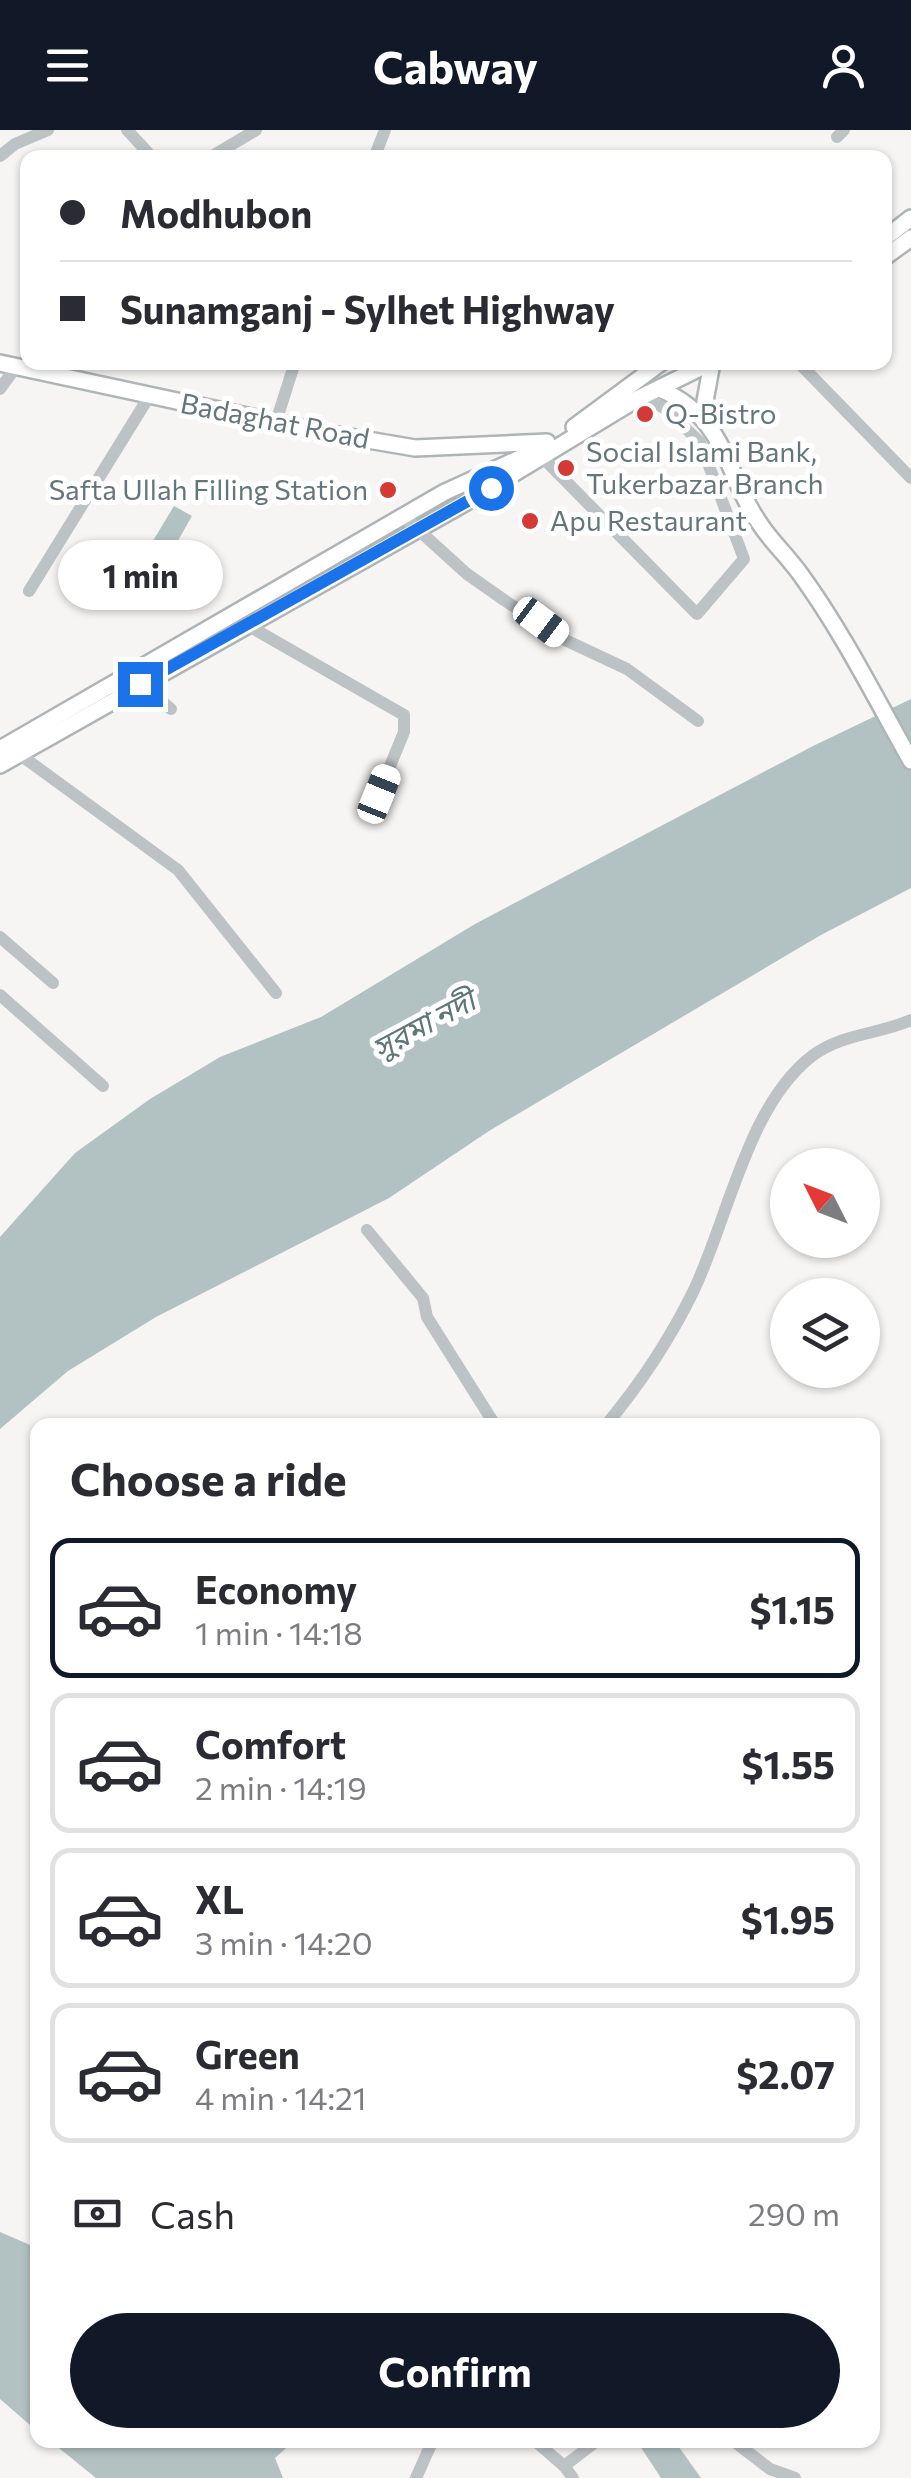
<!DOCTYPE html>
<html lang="en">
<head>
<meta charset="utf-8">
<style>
  :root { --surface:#fff; --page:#f7f7f7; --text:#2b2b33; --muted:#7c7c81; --line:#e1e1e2; --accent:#111827 }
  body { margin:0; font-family:Commissioner,"Noto Sans Bengali",sans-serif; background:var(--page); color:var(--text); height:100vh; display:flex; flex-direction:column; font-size:38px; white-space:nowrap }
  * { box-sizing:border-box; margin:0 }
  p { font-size:32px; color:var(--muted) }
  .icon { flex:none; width:55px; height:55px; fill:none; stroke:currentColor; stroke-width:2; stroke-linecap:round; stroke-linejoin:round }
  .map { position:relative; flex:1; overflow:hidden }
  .side { position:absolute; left:30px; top:1288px; width:850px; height:1030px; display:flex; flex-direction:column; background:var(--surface); border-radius:20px; box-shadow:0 2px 8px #0004 }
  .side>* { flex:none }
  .hud { position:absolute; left:20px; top:20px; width:872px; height:220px; border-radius:20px; box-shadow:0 2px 8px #0004; display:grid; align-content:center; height:220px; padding:0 40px; background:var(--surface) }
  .needle { width:65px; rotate:312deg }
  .buttons { position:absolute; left:770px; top:1018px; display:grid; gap:20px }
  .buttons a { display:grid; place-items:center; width:110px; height:110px; border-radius:50%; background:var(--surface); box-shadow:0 2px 8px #0004; font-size:50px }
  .end { position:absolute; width:45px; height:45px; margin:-22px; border:12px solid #1a73e8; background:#fff; box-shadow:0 0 0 5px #fff }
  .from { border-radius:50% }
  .bubble { position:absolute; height:70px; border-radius:35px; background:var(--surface); box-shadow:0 2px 8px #0004; font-size:32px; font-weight:700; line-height:70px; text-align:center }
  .car { position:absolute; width:30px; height:60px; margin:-30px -15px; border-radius:12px; box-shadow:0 0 8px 2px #0007; background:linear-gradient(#fff 24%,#345 0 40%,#fff 0 76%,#345 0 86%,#fff 0) }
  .hud b { display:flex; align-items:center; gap:35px; height:95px; font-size:38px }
  .hud b+b { border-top:2px solid var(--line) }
  .hud i { width:25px; height:25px; background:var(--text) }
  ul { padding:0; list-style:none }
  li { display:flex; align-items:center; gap:30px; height:140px; margin:0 20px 15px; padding:0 20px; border:5px solid var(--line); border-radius:20px }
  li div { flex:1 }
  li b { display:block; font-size:38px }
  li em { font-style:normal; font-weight:700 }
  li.selected { border-color:var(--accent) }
  li>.icon { width:90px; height:90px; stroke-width:1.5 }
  h2 { padding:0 40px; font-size:45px; line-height:120px }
  .pay { display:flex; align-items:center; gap:25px; height:110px; padding:0 40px; font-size:38px }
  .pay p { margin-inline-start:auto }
  .button { display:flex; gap:20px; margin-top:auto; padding:20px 40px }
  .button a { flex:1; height:115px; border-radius:60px; background:var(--accent); color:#fff; font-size:40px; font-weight:700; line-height:115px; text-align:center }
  header { display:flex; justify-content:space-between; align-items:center; height:130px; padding:0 40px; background:var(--accent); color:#fff; font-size:45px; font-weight:700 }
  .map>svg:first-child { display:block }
  .water { fill:#b2c2c2 }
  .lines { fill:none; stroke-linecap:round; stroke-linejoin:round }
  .major-casing { stroke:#afb5b7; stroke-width:20 }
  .minor { stroke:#bdc2c4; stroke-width:12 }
  .major { stroke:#fff; stroke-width:15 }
  .route { stroke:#1a73e8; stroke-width:12 }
  .poi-dot { fill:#d33a36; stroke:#fff; stroke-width:4 }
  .labels { text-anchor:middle; stroke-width:10; stroke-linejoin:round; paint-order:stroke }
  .poi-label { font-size:28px; fill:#64767b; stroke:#fff; text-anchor:start }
  .street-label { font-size:28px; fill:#64767b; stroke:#fff }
  .water-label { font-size:30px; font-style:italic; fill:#5e7677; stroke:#fff }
</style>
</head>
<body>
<header><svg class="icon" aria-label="menu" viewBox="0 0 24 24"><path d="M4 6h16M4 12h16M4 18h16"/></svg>Cabway<svg class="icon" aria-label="person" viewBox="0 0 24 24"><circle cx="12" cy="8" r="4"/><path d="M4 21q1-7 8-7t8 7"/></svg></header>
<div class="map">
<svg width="911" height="2348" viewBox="0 0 911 2348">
  <rect width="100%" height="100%" fill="#f6f5f3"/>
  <g class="water">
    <polygon points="174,376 192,386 171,423 165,416 151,414"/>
    <polygon points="911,569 911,758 821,805 489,1001 389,1068 156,1187 68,1241 0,1299 0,1107 75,1023 150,969 220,927 321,887 475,794 813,616"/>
    <polygon points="0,2102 37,2118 37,2301 0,2269"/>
    <polygon points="49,2310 295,2310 275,2328 283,2348 96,2348"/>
    <polygon points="636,2310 674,2310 701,2348 661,2348"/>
  </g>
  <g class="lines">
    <g class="major-casing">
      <g id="major">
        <polyline points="885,108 911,88"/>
        <polyline points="885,127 911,108"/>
        <polyline points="0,233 321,302 415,318 547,312"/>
        <path d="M 660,259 C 729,290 723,342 762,397 C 774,414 789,428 801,445 C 843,503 876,569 911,631"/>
        <polyline points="708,291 705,271 712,233"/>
        <polyline points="574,297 662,232"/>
        <polyline points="0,619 445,362 542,318"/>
        <polyline points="0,635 465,373 637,269 712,232"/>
      </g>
    </g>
    <g class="minor">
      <polyline points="127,0 153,28"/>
      <polyline points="837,7 844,0"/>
      <polyline points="0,26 15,14 48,0"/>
      <polyline points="209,28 256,0"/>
      <polyline points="374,28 385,0"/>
      <polyline points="798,232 911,348"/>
      <polyline points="0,259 16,237"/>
      <polyline points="276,292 295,232"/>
      <polyline points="542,327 697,484 744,429 700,312 664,278 644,266"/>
      <polyline points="403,386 467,444 504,470 563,509 627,539 698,591"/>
      <polyline points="29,461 150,265"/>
      <polyline points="247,495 404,585 404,602 379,663"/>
      <polyline points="140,554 171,579"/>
      <polyline points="19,624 178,740 276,863"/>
      <polyline points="0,807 53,853"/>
      <polyline points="0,865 103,956"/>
      <polyline points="367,1100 423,1168 427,1187 495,1295"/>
      <path d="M 606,1295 C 641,1253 669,1211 693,1162 C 728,1090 747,976 812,926 C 843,903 877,905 911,890"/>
      <polyline points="534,2310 564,2336"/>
      <polyline points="732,2310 770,2339 795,2348"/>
      <polyline points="416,2348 433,2310"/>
      <polyline points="573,2348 564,2336 598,2310"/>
    </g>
    <use href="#major" class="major"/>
  </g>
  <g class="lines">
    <polyline class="route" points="140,554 491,358"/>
  </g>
  <g class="poi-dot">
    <circle cx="645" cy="284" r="10"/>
    <circle cx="566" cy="338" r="10"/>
    <circle cx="388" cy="360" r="10"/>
    <circle cx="530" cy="391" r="10"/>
  </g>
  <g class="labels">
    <g class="poi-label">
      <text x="665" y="294">Q-Bistro</text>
      <text x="586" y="332">Social Islami Bank,<tspan x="586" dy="32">Tukerbazar Branch</tspan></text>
      <text x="368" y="370" text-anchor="end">Safta Ullah Filling Station</text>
      <text x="550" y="401">Apu Restaurant</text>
    </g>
    <g class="street-label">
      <text transform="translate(275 291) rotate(11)" y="10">Badaghat Road</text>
    </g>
    <g class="water-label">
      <text transform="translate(424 895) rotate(-28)" y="10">সুরমা নদী</text>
    </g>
  </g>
</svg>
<div class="buttons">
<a><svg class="needle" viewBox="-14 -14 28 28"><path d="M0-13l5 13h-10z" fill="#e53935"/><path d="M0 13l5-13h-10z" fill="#7c7c81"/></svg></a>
<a><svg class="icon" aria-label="layers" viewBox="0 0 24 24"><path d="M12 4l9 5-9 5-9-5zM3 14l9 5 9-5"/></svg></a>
</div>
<i class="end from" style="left:491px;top:358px"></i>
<i class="end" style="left:140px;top:554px"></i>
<div class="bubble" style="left:58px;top:410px;width:165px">1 min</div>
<i class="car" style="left:541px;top:492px;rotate:127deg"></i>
<i class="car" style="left:379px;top:664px;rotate:22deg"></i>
<div class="hud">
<b><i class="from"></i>Modhubon</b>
<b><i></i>Sunamganj - Sylhet Highway</b>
</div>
<section class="side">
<h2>Choose a ride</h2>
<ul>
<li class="selected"><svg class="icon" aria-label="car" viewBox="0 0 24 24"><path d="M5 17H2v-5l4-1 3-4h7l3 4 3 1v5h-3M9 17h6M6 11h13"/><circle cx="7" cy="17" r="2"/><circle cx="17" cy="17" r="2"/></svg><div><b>Economy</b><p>1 min · 14:18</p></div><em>$1.15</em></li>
<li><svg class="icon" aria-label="car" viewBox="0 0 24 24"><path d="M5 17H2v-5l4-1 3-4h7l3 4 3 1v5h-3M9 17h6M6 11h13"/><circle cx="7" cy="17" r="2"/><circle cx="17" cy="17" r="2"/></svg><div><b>Comfort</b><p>2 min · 14:19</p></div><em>$1.55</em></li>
<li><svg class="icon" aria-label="car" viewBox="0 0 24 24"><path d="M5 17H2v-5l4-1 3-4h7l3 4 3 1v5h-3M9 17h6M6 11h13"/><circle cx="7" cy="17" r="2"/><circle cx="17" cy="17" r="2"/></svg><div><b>XL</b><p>3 min · 14:20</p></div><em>$1.95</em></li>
<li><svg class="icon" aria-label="car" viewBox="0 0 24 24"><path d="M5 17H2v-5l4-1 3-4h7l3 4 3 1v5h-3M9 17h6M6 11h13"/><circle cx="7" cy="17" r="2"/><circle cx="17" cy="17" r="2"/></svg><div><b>Green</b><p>4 min · 14:21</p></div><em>$2.07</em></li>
</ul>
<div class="pay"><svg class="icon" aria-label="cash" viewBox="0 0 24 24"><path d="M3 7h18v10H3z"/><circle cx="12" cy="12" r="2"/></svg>Cash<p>290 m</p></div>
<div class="button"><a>Confirm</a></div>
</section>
</div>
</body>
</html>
